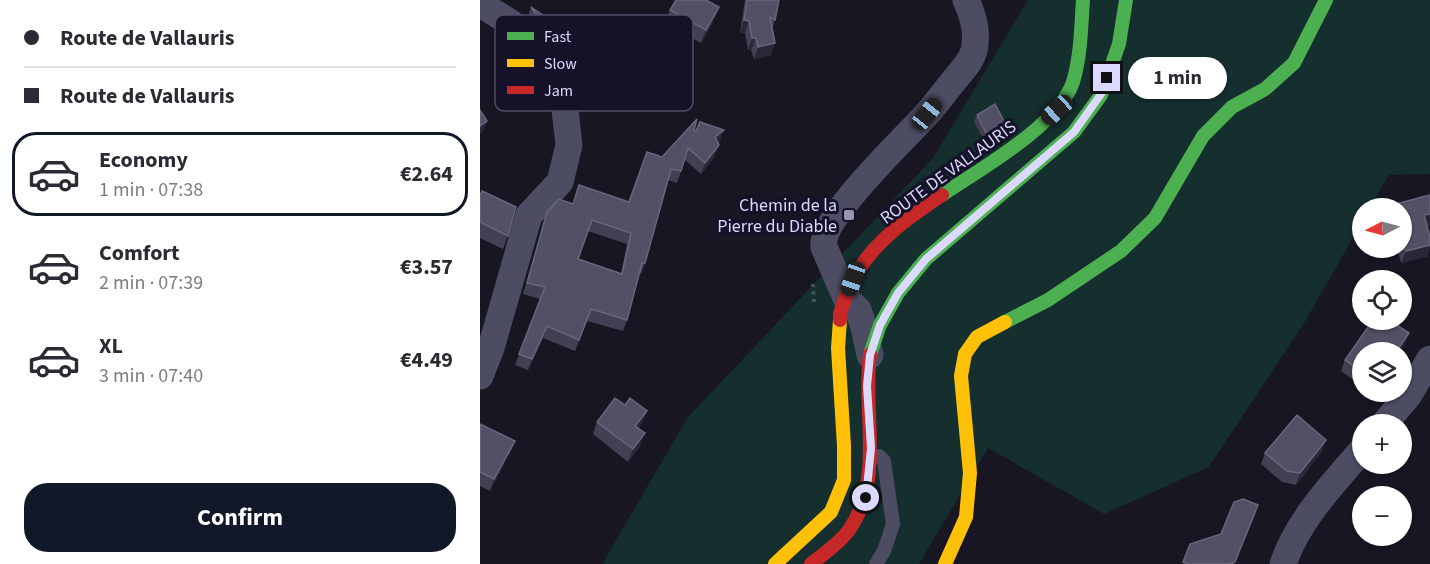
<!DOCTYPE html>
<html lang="en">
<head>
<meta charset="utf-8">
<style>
  :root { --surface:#fff; --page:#f7f7f7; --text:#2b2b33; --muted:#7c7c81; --line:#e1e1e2; --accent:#111827 }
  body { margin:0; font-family:"Source Sans 3",sans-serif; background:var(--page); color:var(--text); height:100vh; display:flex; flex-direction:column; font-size:22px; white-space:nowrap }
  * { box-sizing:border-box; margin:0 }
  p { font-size:20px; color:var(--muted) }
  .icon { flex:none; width:33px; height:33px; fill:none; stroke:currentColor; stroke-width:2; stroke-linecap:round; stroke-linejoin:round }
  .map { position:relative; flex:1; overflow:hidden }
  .side { display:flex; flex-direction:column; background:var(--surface); width:480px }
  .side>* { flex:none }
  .banner { display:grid; align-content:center; height:132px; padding:0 24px; background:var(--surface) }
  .needle { width:39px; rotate:264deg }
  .controls { position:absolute; left:872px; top:198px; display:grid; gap:12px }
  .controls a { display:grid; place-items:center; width:60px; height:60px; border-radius:50%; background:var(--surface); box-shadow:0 2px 4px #0004; font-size:30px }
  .end { position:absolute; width:27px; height:27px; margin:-14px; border:8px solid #dcd9fe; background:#111; box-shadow:0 0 0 3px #111 }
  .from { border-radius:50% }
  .bubble { position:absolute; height:42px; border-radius:21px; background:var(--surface); box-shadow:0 2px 4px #0004; font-size:20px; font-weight:700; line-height:42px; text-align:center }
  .car { position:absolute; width:18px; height:36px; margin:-18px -9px; border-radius:8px; box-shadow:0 0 4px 2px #0007; background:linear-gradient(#222 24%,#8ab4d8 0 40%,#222 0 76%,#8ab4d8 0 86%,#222 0) }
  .banner b { display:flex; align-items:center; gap:21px; height:57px; font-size:22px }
  .banner b+b { border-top:2px solid var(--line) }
  .banner i { width:15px; height:15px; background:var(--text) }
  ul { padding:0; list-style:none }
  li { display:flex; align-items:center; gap:18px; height:84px; margin:0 12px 9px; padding:0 12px; border:3px solid transparent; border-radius:24px }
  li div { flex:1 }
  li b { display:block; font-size:22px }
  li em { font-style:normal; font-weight:700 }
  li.on { border-color:var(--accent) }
  li>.icon { width:54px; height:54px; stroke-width:1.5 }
  .cta { display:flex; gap:12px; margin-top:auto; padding:12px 24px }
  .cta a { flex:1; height:69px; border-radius:24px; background:var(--accent); color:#fff; font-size:24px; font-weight:700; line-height:69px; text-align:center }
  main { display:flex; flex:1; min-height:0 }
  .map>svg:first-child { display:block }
  .green { fill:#152e2e }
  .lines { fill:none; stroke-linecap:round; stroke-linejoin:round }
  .path { stroke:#46525f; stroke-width:4; stroke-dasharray:3 4.5; stroke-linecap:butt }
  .lane { stroke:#4c4c63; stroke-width:14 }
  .street { stroke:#4c4c63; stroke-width:27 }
  .fast { stroke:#4caf50; stroke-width:14 }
  .slow { stroke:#ffc107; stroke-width:14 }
  .jam { stroke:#c62828; stroke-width:14 }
  .wall { fill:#424052; fill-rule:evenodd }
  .shaded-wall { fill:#2a2837 }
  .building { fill:#525064; stroke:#68667c; stroke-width:1.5; fill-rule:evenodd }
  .route { stroke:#dcd9fe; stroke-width:8 }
  .poi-dot { fill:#9795b1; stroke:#141128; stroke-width:2 }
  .labels { text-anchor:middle; stroke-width:6; stroke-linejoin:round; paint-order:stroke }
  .street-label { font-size:18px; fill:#dcd9fe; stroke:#141128 }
  .poi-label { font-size:18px; fill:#dcd9fe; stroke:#141128; text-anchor:end }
  .key { fill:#141128; stroke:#504d68; stroke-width:1.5 }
  .key-label { font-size:16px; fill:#dcd9fe }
</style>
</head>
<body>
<main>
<section class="side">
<div class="banner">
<b><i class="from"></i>Route de Vallauris</b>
<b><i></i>Route de Vallauris</b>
</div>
<ul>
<li class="on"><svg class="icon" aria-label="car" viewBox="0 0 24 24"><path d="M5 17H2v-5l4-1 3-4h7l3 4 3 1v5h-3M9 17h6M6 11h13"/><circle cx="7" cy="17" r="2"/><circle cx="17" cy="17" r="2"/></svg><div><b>Economy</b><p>1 min · 07:38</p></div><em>€2.64</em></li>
<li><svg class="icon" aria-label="car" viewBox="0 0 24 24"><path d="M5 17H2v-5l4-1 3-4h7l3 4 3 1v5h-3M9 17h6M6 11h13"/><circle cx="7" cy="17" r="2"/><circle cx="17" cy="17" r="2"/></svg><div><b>Comfort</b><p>2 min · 07:39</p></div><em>€3.57</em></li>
<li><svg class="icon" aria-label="car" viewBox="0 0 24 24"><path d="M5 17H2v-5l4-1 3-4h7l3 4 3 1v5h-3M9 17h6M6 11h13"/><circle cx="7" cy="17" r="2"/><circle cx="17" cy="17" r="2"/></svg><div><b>XL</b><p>3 min · 07:40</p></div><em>€4.49</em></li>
</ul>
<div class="cta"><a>Confirm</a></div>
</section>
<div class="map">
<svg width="950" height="564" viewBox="0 0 950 564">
  <rect width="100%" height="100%" fill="#181623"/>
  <polygon class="green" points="548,0 950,0 950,174 909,175 890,208 882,208 882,222 826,320 729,467 624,514 508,448 439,564 122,564 208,417 453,158"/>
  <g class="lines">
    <polyline class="path" points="333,284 334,304"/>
    <polyline class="lane" points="396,564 404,551 413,524 404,461 399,456"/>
    <g class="street">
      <polyline points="0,4 31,23 84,101 89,145 80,182 49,215 11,348 0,376"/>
      <path d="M 390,355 L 384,327 L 378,310 L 366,298 L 344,247 C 339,219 425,138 446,115 C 455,105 463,94 472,83 C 480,72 495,59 495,44 C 497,30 492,13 486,0"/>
      <polyline points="904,424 928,396 950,359"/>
      <path d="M 803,564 C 818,520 852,485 882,450"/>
    </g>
    <g class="fast">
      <path d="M 462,195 C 500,169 578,126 593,82 C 601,55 601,28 603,0"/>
      <polyline points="525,322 568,300 641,251 675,218 723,136 752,107 785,89 814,63 846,0"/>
      <polyline points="390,354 400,325 418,293 446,259 594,132 621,95 639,44 646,0"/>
    </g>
    <g class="slow">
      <polyline points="295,564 351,512 364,480 364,446 358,348 360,320"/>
      <polyline points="465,564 486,517 490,473 481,376 485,354 497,337 525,322"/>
    </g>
    <g class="jam">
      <path d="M 360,320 L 360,314 C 364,302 368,289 373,279 C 393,242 429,217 462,195"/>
      <path d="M 331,564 C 343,554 360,543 369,530 C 405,478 382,412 390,354"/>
    </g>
  </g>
  <g class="wall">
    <polygon points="265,0 299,0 295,20 292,29 295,43 291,55 274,59 271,50 268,50 265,33 260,32"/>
    <polygon points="51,7 115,64 106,69 118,89 113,101 101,107 97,92 47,19"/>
    <polygon points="190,10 234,20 221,43 185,23"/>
    <polygon points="497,115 523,130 505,142 494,122"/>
    <path d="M 214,130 L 240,142 L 238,143 L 235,156 L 221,174 L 205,160 L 197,183 L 188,180 L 165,263 L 161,274 L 159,274 L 147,320 L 143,331 L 107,321 L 95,351 L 63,338 L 48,370 L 35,365 L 60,299 L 43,294 L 67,212 L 93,204 L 149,202 L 182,157 ZM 108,231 L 147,244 L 141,274 L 98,259 Z"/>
    <polygon points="0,195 28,236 23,249 0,238"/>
    <polygon points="921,208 950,225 947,226 948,256 921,263 917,248 921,248"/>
    <polygon points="893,320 909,320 929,333 924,345 919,352 882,352 882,386 861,371 865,360"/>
    <polygon points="117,422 162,423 158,429 160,446 148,462 113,434"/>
    <polygon points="0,424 35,441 30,452 10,491 0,486"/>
    <polygon points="842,451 816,485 802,482 781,464 785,453"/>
  </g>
  <g class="shaded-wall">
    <polygon points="239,7 234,20 221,43 226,30"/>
    <polygon points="264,20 269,21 265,33 260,32"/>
    <polygon points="272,38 276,38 271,50 268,50"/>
    <polygon points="295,43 291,55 274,59 278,47"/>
    <polygon points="119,53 115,64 98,74 103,63"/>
    <polygon points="118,89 113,101 101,107 105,96"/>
    <polygon points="7,121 3,132 0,134 0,126"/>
    <polygon points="525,123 523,130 505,142 507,135"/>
    <polygon points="244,130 240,142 231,148 235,137"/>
    <polygon points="239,145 235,156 221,174 225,163"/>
    <polygon points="950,214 950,225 940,227 944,215"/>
    <polygon points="950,245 950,249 948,256 921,263 926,251"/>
    <polygon points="67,326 63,338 48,370 52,359"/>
    <polygon points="929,333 924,345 919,352 916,352"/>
    <polygon points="167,411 162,423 150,439 155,426"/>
    <polygon points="165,433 160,446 148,462 153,449"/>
    <polygon points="846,440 842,451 816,485 820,473"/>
    <polygon points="35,441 30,452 10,491 14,479"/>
    <polygon points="778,505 755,564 750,564"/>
  </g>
  <g class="building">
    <polygon points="196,0 226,0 239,7 226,30 190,10"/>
    <polygon points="267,0 299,0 295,20 290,17 295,43 278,47 276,38 272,38 269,21 264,20"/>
    <polygon points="51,7 119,53 103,63 118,89 105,96 101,81"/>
    <polygon points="515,104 525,123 507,135 497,115"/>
    <polygon points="0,110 7,121 0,126"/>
    <path d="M 217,119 L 214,130 L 216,131 L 220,122 L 244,130 L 235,137 L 239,145 L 225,163 L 208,148 L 201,171 L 191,169 L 165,263 L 162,263 L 147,320 L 111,309 L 99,340 L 67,326 L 52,359 L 39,354 L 65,287 L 47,283 L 67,212 L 79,199 L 93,204 L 99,185 L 149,202 L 167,152 L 182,157 ZM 112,220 L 151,233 L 142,274 L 98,259 Z"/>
    <polygon points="2,191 36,207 28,236 0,222 0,195"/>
    <polygon points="950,195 950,214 944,215 950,237 950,245 926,251 921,234 921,208 901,208 946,196"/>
    <polygon points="893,320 909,320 929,333 916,352 882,352 882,372 865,360"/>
    <polygon points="135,398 145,405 150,398 167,411 155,426 165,433 153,449 117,422"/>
    <polygon points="817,415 846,440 820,473 807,471 785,453"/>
    <polygon points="0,424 35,441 14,479 0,472"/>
    <polygon points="763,499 778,505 755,562 750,564 708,564 703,562 710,544 741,534 754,502"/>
  </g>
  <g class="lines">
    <polyline class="route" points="386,498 391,448 387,386 390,355 400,325 418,293 446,259 594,132 621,94 627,78"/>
  </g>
  <rect class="poi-dot" x="363" y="209" width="12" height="12" rx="3"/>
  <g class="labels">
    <g class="street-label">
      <text transform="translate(468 172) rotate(-36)" y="6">ROUTE DE VALLAURIS</text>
    </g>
    <g class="poi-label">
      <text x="357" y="211">Chemin de la<tspan x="357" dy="21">Pierre du Diable</tspan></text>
    </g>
  </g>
  <rect x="15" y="15" width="198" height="96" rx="9" class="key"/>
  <rect x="27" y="32" width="27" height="8" fill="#4caf50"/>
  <rect x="27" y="59" width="27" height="8" fill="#ffc107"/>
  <rect x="27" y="86" width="27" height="8" fill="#c62828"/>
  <g class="key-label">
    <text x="64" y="42">Fast</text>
    <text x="64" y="69">Slow</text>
    <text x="64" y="96">Jam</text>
  </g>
</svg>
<div class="controls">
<a><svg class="needle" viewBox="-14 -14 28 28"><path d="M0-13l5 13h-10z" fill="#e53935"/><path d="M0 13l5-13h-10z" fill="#7c7c81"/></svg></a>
<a><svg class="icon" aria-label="locate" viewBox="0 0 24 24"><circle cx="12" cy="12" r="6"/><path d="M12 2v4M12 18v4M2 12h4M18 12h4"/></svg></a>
<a><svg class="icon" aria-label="layers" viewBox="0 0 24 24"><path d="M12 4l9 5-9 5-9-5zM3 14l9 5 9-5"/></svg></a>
<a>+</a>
<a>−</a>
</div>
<i class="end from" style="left:386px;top:498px"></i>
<i class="end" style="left:627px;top:78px"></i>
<div class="bubble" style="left:648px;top:57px;width:99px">1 min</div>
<i class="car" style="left:577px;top:110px;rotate:228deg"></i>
<i class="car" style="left:447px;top:114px;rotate:39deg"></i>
<i class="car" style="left:373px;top:279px;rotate:199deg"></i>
</div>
</main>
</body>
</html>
